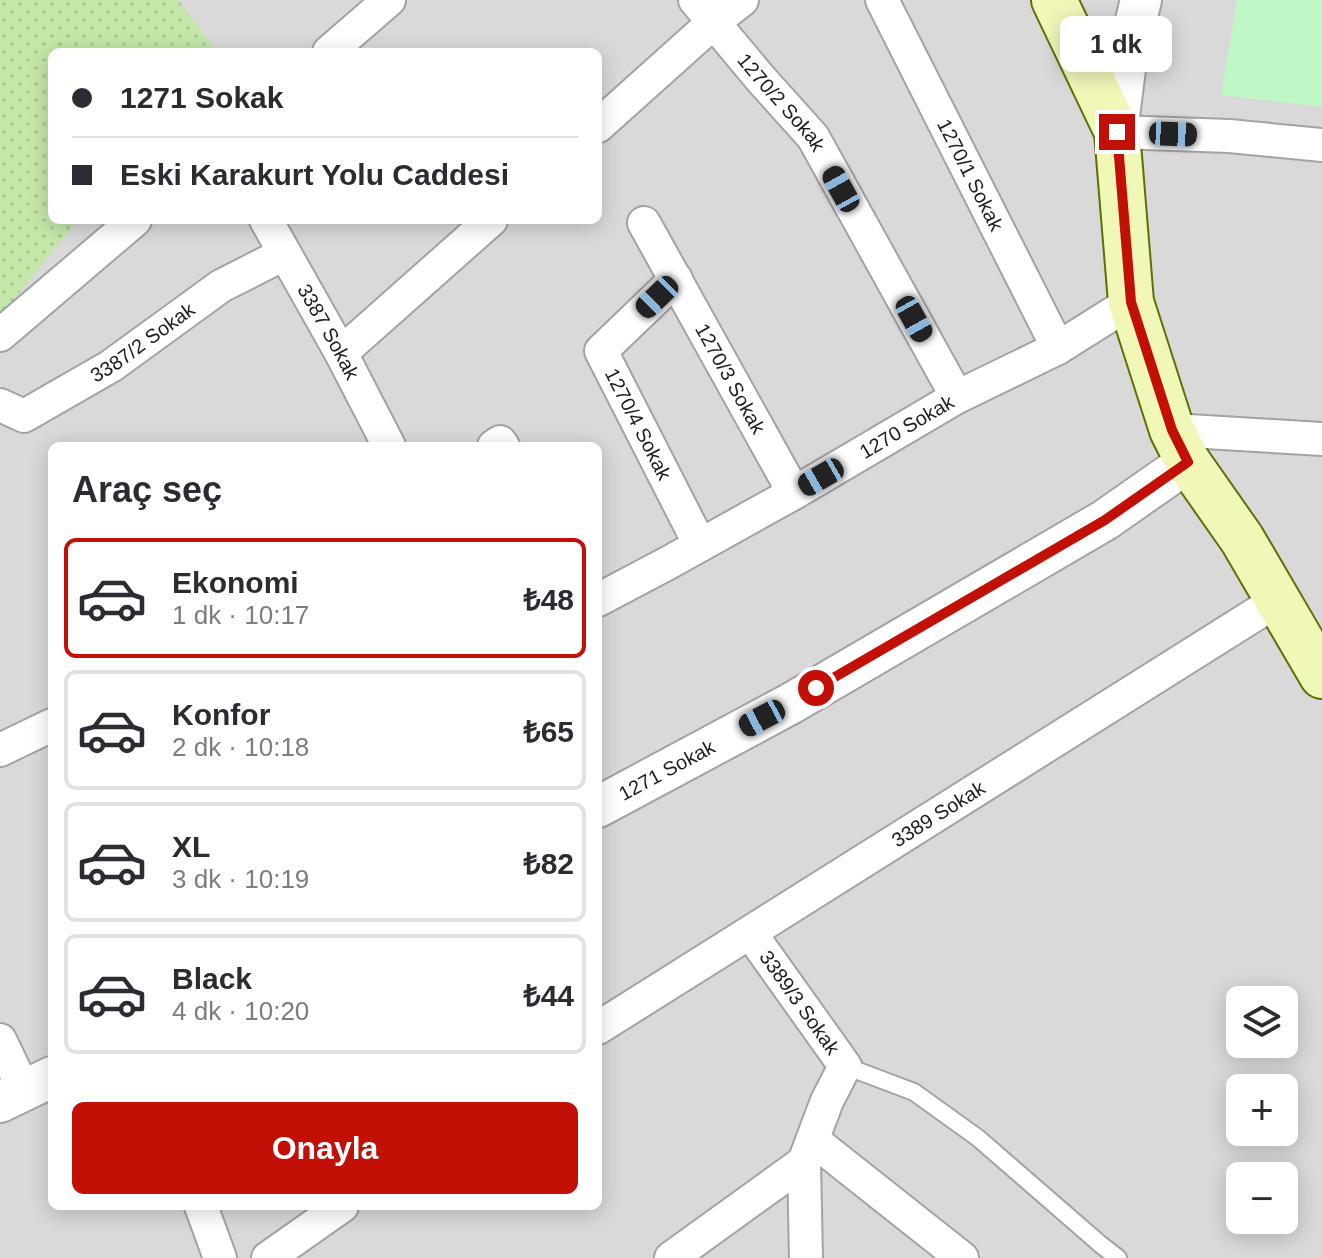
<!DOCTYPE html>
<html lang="tr">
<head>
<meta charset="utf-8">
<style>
  :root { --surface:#fff; --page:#f7f7f7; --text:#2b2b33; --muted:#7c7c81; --line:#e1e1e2; --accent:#c31006 }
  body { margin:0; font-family:Helvetica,sans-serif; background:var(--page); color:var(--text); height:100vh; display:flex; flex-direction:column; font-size:30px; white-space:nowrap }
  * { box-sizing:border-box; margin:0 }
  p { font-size:26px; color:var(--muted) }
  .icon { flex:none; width:44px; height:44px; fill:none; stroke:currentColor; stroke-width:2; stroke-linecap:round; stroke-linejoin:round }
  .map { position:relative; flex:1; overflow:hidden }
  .details { position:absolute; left:48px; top:442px; width:554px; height:768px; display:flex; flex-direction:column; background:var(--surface); border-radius:12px; box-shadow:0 4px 20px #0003 }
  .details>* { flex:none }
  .guide { position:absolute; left:48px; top:48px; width:554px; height:176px; border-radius:12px; box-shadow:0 4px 20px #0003; display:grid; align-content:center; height:176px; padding:0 24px; background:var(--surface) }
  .buttons { position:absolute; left:1226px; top:986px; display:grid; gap:16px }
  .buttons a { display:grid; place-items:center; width:72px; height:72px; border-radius:12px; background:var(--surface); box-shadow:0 4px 20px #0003; font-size:40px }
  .end { position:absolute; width:36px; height:36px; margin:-18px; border:10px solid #c31006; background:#fff; box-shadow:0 0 0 4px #fff }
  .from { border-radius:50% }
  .bubble { position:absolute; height:56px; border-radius:12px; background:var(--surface); box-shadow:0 4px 20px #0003; font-size:26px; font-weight:700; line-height:56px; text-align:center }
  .car { position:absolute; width:24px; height:48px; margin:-24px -12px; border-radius:10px; box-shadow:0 0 6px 2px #0007; background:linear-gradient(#222 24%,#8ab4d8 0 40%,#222 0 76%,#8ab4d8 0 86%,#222 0) }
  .guide b { display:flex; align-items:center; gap:28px; height:76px; font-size:30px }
  .guide b+b { border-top:2px solid var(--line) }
  .guide i { width:20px; height:20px; background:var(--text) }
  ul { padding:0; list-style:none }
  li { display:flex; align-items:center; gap:24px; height:120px; margin:0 16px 12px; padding:0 8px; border:4px solid var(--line); border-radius:12px }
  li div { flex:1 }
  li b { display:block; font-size:30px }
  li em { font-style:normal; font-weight:700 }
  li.on { border-color:var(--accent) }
  li>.icon { width:72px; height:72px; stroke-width:1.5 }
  h2 { padding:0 24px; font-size:36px; line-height:96px }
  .button { display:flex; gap:16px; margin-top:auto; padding:16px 24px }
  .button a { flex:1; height:92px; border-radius:12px; background:var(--accent); color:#fff; font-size:32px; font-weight:700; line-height:92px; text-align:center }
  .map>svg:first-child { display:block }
  .residential { fill:#dad9d9; fill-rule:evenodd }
  .grass { fill:url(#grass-dots) }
  .park { fill:#bff7c7 }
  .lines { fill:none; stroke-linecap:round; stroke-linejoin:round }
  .service-casing { stroke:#a3a3a3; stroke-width:20 }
  .minor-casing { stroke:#a3a3a3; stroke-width:36 }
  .tertiary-casing { stroke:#a3a3a3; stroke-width:44 }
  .secondary-casing { stroke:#5e6f08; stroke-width:48 }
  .service { stroke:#fff; stroke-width:16 }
  .minor { stroke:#fff; stroke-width:32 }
  .tertiary { stroke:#fff; stroke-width:40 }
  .secondary { stroke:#f0f7b7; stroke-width:44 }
  .route { stroke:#c31006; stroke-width:10 }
  .labels { text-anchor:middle; stroke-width:6; stroke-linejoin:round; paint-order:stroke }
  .street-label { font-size:20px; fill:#1c1c1c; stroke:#fff }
</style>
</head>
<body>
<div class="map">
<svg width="1322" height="1258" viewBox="0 0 1322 1258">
  <defs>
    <pattern id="grass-dots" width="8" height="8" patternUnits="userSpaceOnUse" patternTransform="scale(2)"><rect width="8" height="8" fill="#c4e7a9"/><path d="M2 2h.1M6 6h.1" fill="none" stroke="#a8c691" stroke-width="1.8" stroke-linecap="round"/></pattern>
  </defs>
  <rect width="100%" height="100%" fill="#eeeae2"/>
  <path class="residential" d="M 0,0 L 1322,0 L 1322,1258 L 0,1258 ZM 52,52 L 598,52 L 598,220 L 52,220 ZM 52,446 L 598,446 L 598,1206 L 52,1206 ZM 1240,1000 L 1284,1000 L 1284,1044 L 1240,1044 ZM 1240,1088 L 1284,1088 L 1284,1132 L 1240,1132 ZM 1240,1176 L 1284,1176 L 1284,1220 L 1240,1220 Z"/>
  <polygon class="grass" points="0,0 178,0 216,51 52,52 52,220 78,220 5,310 0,312"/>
  <polygon class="park" points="1237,0 1322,0 1322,107 1221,95"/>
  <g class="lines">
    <g class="service-casing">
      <polyline id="service" points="845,1066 914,1092 978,1138 1100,1244 1118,1258"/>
    </g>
    <g class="minor-casing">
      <g id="minor">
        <path id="s1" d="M 695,0 L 760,78 L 813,137 L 957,397"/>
        <path id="s2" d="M 882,0 L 1058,348"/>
        <polyline points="329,52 389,0"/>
        <polyline points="598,126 714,22 742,0"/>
        <polyline points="1117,132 1229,136 1322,145"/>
        <path id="s3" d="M 266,220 L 341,353 L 389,446"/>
        <path id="s4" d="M 644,223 L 794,493"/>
        <path id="s5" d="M 676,279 L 601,351 L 700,545"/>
        <polyline points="0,335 135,220"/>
        <polyline points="341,353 491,220"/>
        <path id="s6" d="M 0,405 L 24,416 L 111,366 L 221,286 L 284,254"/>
        <polyline points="1172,430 1322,439"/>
        <polyline points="494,446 500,442 503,446"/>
        <path id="s7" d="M 598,600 L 668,563 L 794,493 L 957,397 L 1058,348 L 1131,302"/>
        <polyline points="0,750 52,725"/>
        <path id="s8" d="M 751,934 L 845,1066 L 827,1101 L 804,1162 L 806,1258"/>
        <path id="s9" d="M 598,1028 L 1278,600"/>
        <polyline points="0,1040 24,1090"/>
        <polyline points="813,1140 962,1258"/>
        <polyline points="201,1206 220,1258"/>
        <polyline points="268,1258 342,1206"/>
        <polyline points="671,1258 804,1162"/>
      </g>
    </g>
    <g class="tertiary-casing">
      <g id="tertiary">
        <polyline points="1117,132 1126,61 1141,0"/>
        <path id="s10" d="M 598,807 L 790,704 L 1105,520 L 1188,462"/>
        <polyline points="0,1102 52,1077"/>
      </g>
    </g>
    <g class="secondary-casing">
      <polyline id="secondary" points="1054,0 1117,132 1131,302 1172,430 1188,462 1242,539 1322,676"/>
    </g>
    <use href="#service" class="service"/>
    <use href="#minor" class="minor"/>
    <use href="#tertiary" class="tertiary"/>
    <use href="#secondary" class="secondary"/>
  </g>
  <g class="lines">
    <polyline class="route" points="816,688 1105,520 1188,462 1172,430 1131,302 1117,132"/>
  </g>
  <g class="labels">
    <g class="street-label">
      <text dy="7" stroke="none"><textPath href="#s1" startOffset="134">1270/2 Sokak</textPath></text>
      <text dy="7" stroke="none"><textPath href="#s2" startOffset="196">1270/1 Sokak</textPath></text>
      <text dy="7" stroke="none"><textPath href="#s3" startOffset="128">3387 Sokak</textPath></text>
      <text dy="7" stroke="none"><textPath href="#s6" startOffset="166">3387/2 Sokak</textPath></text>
      <text dy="7" stroke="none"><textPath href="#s4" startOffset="178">1270/3 Sokak</textPath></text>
      <text dy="7" stroke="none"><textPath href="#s5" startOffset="186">1270/4 Sokak</textPath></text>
      <text dy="7" stroke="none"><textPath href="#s7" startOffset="354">1270 Sokak</textPath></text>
      <text dy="7" stroke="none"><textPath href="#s10" startOffset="78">1271 Sokak</textPath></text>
      <text dy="7" stroke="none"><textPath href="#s9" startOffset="402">3389 Sokak</textPath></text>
      <text dy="7" stroke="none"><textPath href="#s8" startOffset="84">3389/3 Sokak</textPath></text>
    </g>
  </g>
</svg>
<div class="buttons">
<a><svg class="icon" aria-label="layers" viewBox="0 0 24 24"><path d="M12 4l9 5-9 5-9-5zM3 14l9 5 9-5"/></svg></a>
<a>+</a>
<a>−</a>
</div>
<i class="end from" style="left:816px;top:688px"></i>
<i class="end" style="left:1117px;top:132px"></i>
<div class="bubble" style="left:1060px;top:16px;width:112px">1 dk</div>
<i class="car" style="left:1173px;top:134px;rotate:92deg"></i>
<i class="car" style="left:841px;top:189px;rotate:331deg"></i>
<i class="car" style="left:657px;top:297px;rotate:226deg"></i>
<i class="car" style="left:914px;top:319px;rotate:151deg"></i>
<i class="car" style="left:821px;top:477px;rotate:240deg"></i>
<i class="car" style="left:762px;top:718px;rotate:242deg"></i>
<div class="guide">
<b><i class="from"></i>1271 Sokak</b>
<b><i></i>Eski Karakurt Yolu Caddesi</b>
</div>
<section class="details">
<h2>Araç seç</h2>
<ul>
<li class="on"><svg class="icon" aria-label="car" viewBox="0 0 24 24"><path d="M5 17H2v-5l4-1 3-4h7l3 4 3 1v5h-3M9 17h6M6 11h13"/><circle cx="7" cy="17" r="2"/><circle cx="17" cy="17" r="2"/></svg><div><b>Ekonomi</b><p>1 dk · 10:17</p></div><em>₺48</em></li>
<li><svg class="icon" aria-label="car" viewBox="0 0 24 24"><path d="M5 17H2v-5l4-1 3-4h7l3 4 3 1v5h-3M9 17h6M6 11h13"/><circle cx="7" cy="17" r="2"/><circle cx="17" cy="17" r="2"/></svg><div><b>Konfor</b><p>2 dk · 10:18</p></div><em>₺65</em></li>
<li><svg class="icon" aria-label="car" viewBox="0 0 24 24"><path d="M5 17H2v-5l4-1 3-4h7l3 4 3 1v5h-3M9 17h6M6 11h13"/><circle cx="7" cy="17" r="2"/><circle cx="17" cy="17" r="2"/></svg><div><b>XL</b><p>3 dk · 10:19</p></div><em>₺82</em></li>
<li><svg class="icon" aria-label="car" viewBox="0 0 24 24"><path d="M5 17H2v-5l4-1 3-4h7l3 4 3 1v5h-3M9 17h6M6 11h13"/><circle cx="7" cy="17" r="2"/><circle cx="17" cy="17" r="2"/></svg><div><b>Black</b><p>4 dk · 10:20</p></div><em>₺44</em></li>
</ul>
<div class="button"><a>Onayla</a></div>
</section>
</div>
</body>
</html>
